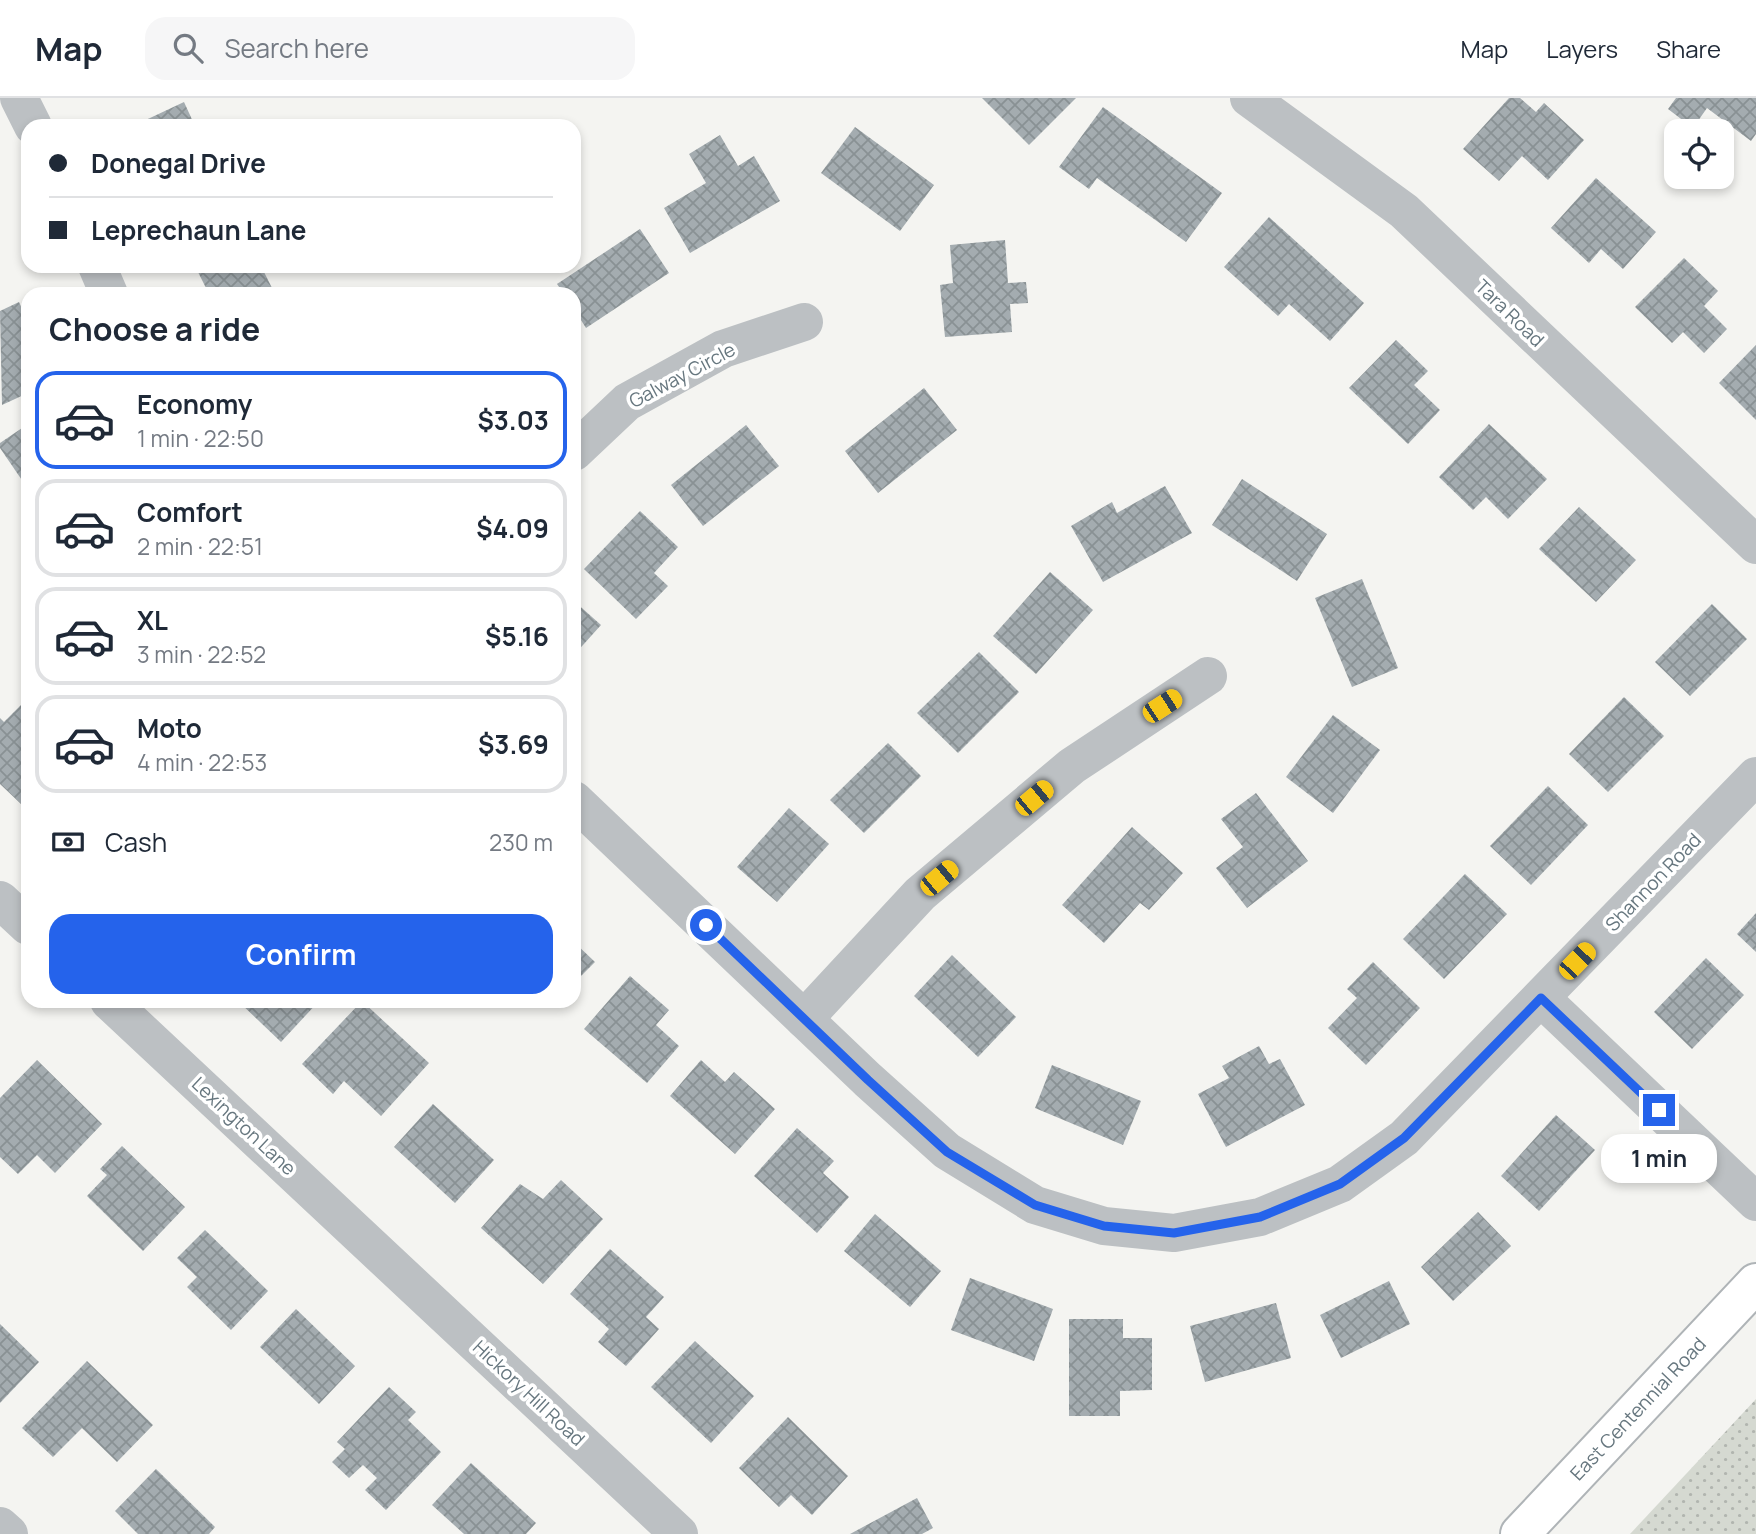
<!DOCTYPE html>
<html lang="en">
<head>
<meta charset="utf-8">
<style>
  :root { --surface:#fff; --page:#f6f6f7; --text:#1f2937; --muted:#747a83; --line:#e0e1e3; --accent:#2563eb }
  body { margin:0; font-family:Manrope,sans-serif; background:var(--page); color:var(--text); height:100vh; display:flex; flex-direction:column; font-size:26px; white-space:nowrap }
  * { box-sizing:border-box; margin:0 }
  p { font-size:23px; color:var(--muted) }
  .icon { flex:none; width:38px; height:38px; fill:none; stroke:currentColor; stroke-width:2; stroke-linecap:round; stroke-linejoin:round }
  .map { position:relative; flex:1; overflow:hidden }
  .panel { position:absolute; left:21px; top:189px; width:560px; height:721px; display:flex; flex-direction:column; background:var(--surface); border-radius:21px; box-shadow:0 4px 10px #0003 }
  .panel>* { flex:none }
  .guide { position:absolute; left:21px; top:21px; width:560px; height:154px; border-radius:21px; box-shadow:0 4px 10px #0003; display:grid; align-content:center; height:154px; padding:0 28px; background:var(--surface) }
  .controls { position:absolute; left:1664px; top:21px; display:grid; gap:14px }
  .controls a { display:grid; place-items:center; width:70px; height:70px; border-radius:14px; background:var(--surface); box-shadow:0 4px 10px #0003; font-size:35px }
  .end { position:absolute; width:32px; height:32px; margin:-16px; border:9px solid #2563eb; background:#fff; box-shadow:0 0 0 4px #fff }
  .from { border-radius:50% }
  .bubble { position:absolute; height:49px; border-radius:21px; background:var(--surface); box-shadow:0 4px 10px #0003; font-size:23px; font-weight:700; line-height:49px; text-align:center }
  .car { position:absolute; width:21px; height:42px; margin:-21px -10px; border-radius:9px; box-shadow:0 0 5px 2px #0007; background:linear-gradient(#f5c518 24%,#345 0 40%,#f5c518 0 76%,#345 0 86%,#f5c518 0) }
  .guide b { display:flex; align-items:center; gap:24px; height:66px; font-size:26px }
  .guide b+b { border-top:2px solid var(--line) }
  .guide i { width:18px; height:18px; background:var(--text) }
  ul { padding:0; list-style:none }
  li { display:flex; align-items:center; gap:21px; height:98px; margin:0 14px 10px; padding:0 14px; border:4px solid var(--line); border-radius:21px }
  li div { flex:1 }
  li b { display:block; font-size:26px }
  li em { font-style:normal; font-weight:700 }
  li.on { border-color:var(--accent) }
  li>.icon { width:63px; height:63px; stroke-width:1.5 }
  h2 { padding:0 28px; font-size:32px; line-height:84px }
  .pay { display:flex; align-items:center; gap:18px; height:77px; padding:0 28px; font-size:26px }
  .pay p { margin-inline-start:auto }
  .cta { display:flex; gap:14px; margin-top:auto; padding:14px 28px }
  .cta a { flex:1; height:80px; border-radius:21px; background:var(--accent); color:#fff; font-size:28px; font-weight:700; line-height:80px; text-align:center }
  header { display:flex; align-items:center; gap:42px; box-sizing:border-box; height:98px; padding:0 35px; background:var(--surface); border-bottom:2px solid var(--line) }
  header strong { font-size:33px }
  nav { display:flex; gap:38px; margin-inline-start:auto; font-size:24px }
  .search { width:490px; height:63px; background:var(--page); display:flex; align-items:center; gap:18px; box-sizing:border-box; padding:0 24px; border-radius:21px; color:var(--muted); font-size:26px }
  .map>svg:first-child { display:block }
  .grass { fill:url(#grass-dots) }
  .building { fill:url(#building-cross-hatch) }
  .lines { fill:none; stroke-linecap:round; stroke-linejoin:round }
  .secondary-casing { stroke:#afb4b7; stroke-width:42 }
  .street { stroke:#bcc0c3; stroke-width:38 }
  .secondary { stroke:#fff; stroke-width:38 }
  .route { stroke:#2563eb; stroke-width:9 }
  .labels { text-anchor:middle; stroke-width:7; stroke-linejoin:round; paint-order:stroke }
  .street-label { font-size:19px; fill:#67777f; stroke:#fff }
</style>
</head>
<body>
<header>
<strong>Map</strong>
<div class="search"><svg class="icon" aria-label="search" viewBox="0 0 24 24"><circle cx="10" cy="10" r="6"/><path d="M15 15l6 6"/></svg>Search here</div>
<nav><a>Map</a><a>Layers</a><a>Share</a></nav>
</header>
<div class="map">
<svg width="1756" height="1436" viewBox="0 0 1756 1436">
  <defs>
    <pattern id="grass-dots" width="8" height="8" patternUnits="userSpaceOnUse" patternTransform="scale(1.75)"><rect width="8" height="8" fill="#d5d9d1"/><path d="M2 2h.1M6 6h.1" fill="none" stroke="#b1b5af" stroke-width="1.8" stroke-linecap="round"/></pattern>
    <pattern id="building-cross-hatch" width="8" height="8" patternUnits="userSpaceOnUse" patternTransform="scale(1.75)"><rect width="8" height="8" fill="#a4acb0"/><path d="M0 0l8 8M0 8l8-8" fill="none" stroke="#899194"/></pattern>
  </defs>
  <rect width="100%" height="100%" fill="#f4f4f1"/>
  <polygon class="grass" points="1756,1301 1756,1436 1630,1436"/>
  <g class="building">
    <polygon points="982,0 1076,0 1029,47"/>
    <polygon points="1509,0 1520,0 1536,14 1544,5 1584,42 1548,82 1522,58 1499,83 1463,51"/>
    <polygon points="1676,0 1756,0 1756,36 1751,43 1707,10 1693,30 1668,11"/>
    <polygon points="184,4 195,28 133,28"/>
    <polygon points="1103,9 1222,95 1186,144 1097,80 1089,91 1059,69"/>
    <polygon points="855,29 934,87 900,133 821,75"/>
    <polygon points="720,37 738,68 754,58 780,103 690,155 664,110 706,85 689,56"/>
    <polygon points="1596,80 1656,134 1623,171 1601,151 1589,165 1551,130"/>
    <polygon points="1269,119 1364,205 1330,243 1289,206 1278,218 1224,169"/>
    <polygon points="640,131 669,175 586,230 574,211 574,196 564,196 557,186"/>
    <polygon points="1005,142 1008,185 1026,184 1028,205 1010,206 1012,234 945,239 940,187 953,185 950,147"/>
    <polygon points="1684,160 1718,193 1704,208 1727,231 1704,255 1683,234 1672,245 1635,209"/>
    <polygon points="195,168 261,168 275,196 209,196"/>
    <polygon points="19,204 28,224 28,295 2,307 0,213"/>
    <polygon points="1396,242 1428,273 1414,287 1440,312 1408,346 1349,290"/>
    <polygon points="1756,247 1756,322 1719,285"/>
    <polygon points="924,290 957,332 878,395 845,353"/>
    <polygon points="28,326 28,391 0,350 0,345"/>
    <polygon points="1489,326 1547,381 1508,421 1486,399 1473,412 1439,379"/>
    <polygon points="746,327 779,368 703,428 671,387"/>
    <polygon points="1242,381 1327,436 1297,483 1212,427"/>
    <polygon points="1165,388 1192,435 1103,484 1071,428 1112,404 1117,415"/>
    <polygon points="1579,409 1636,462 1596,504 1539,451"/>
    <polygon points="640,413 678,449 654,475 668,488 636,521 584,471"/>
    <polygon points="1050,474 1093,512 1036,576 993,538"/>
    <polygon points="1362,481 1398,570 1352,589 1315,500"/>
    <polygon points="574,503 601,527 574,557"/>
    <polygon points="1712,506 1747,541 1690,598 1655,564"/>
    <polygon points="979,554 1019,594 958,655 917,615"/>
    <polygon points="1624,599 1664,638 1608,694 1569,656"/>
    <polygon points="24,604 28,608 28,699 21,706 0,686 0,620 4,624"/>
    <polygon points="1333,617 1380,652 1333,715 1286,679"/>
    <polygon points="888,645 921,678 864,735 830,702"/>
    <polygon points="1548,688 1588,727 1531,787 1490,748"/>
    <polygon points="1256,695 1308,763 1247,810 1216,770 1243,749 1221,721"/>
    <polygon points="789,710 829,746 777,804 737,769"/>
    <polygon points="1132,729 1183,775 1149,812 1140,805 1104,845 1062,807"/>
    <polygon points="1465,776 1507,816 1444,881 1403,841"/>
    <polygon points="1756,815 1756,854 1737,836"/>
    <polygon points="574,844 595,864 574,885"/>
    <polygon points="952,857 1016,919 978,959 914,898"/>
    <polygon points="1706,860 1744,897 1692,951 1654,914"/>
    <polygon points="1373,864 1420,910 1366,967 1328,930 1357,900 1347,891"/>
    <polygon points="630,878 669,912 656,927 679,948 647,985 584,931"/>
    <polygon points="238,903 319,903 281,944"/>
    <polygon points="362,903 429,965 381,1018 344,983 333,996 302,966"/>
    <polygon points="1259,948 1269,966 1280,961 1305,1007 1226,1049 1198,996 1229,980 1222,968"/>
    <polygon points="37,962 102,1026 55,1075 37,1057 18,1076 0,1059 0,1000"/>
    <polygon points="701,962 725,984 734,974 775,1011 735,1056 670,998"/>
    <polygon points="1052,967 1141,1003 1123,1047 1035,1010"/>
    <polygon points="433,1006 494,1062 455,1105 394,1049"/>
    <polygon points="1556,1017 1595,1052 1539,1113 1501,1078"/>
    <polygon points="797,1030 834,1063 823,1075 849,1099 817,1135 754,1078"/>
    <polygon points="122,1048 185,1109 143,1153 87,1098 107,1077 100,1071"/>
    <polygon points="561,1082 603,1121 543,1186 481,1130 520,1086 543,1101"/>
    <polygon points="1478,1114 1511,1148 1453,1203 1421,1169"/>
    <polygon points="875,1116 941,1173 910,1209 844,1153"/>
    <polygon points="205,1132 268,1193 231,1232 187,1189 197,1179 177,1160"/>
    <polygon points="610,1151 664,1199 646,1219 659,1231 626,1268 598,1244 609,1231 570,1196"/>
    <polygon points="970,1180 1053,1211 1034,1263 951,1232"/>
    <polygon points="1389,1183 1410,1226 1341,1260 1320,1217"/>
    <polygon points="1276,1205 1291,1260 1205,1284 1190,1228"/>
    <polygon points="296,1211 355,1268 319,1306 260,1249"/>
    <polygon points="1069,1221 1123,1221 1123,1240 1152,1240 1152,1292 1120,1293 1120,1318 1069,1318"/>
    <polygon points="0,1226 39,1264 0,1305"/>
    <polygon points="695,1243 754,1298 711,1345 651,1289"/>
    <polygon points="87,1263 153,1327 117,1364 82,1330 53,1359 22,1330"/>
    <polygon points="389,1289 416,1314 408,1322 441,1354 386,1412 365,1392 377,1380 363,1367 349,1380 332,1364 345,1351 337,1344"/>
    <polygon points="788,1319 848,1378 812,1417 791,1397 779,1409 739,1370"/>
    <polygon points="471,1365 536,1425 526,1436 464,1436 432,1407"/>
    <polygon points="156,1371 215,1429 209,1436 138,1436 115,1413"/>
    <polygon points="917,1400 933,1430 922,1436 850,1436"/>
  </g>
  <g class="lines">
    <g class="secondary-casing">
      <g id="secondary">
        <path id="s1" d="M 1520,1436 L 1756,1185"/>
      </g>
    </g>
    <g class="street">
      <polyline points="19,0 33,28"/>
      <polyline points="1249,0 1404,113 1756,447"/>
      <polyline points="97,168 109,196"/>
      <polyline points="574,354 627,304 723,251 804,224"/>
      <polyline points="574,702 868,982 947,1053 1035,1107 1104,1128 1174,1135 1260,1119 1340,1086 1404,1040 1756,678"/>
      <polyline points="0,802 28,828"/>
      <polyline points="1541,900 1756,1104"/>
      <polyline points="109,903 679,1436"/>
      <polyline points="804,921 920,796 1072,668 1208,578"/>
      <polyline points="0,1428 9,1436"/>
    </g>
    <use href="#secondary" class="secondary"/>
  </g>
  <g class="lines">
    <polyline class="route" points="706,827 868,982 947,1054 1035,1107 1104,1128 1174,1135 1260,1119 1340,1086 1404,1040 1541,900 1659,1012"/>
  </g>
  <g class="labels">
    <g class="street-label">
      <text transform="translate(1510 215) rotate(44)" y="7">Tara Road</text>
      <text transform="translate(682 277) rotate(-28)" y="7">Galway Circle</text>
      <text transform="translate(1653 784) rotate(-46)" y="7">Shannon Road</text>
      <text transform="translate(244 1028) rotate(43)" y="7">Lexington Lane</text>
      <text transform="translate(529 1295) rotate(43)" y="7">Hickory Hill Road</text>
      <text dy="7" stroke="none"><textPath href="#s1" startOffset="172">East Centennial Road</textPath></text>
    </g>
  </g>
</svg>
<div class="controls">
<a><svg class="icon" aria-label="locate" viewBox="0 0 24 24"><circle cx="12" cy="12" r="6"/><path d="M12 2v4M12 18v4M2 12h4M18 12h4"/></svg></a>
</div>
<i class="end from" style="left:706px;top:827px"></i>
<i class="end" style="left:1659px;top:1012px"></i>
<div class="bubble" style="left:1601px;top:1036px;width:116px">1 min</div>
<i class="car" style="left:1162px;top:608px;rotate:57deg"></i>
<i class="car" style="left:1034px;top:700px;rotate:50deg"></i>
<i class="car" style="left:939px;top:780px;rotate:50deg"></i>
<i class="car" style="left:1577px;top:863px;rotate:44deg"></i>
<div class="guide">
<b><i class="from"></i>Donegal Drive</b>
<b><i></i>Leprechaun Lane</b>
</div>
<section class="panel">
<h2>Choose a ride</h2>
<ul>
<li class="on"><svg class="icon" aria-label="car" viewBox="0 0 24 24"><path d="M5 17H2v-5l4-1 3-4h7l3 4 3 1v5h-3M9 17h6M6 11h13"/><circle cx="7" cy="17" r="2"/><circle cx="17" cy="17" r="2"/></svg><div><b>Economy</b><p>1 min · 22:50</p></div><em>$3.03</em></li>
<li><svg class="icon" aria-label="car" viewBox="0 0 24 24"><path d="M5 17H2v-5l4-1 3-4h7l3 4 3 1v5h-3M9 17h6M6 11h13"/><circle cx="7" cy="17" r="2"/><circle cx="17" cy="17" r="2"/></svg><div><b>Comfort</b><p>2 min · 22:51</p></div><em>$4.09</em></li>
<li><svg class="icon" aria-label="car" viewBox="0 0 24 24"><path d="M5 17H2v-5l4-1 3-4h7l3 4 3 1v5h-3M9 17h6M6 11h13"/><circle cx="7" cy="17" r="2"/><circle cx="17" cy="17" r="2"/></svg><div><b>XL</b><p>3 min · 22:52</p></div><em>$5.16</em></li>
<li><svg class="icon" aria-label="car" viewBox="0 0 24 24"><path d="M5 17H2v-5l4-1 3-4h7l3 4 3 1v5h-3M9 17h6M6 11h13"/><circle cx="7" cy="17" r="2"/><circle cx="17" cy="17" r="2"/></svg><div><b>Moto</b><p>4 min · 22:53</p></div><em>$3.69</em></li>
</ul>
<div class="pay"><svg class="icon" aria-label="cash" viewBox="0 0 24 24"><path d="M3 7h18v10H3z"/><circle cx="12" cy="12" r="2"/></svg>Cash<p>230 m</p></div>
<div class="cta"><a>Confirm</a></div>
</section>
</div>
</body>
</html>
